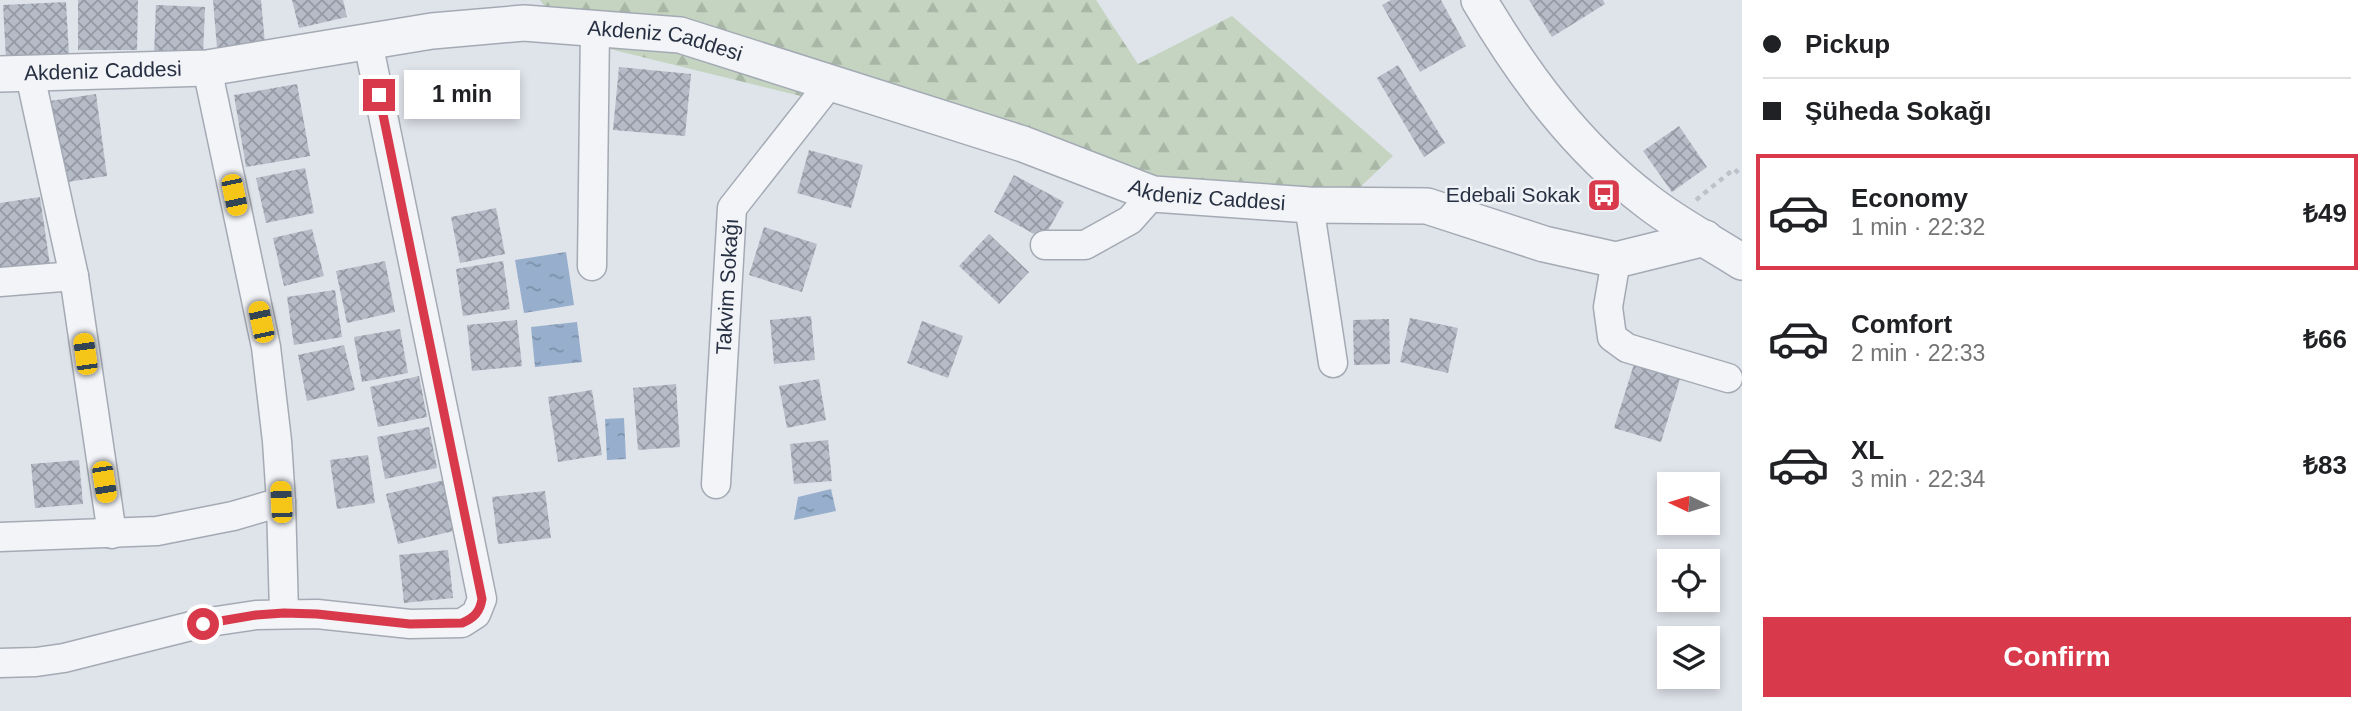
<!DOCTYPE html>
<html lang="en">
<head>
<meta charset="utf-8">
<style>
  :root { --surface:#fff; --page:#f6f6f6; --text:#202124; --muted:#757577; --line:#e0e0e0; --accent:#d83a4c }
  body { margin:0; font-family:Helvetica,sans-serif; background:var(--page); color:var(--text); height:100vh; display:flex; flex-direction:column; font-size:26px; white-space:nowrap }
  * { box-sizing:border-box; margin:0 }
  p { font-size:23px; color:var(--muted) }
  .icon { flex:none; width:38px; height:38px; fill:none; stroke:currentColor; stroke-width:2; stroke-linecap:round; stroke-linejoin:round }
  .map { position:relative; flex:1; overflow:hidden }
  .drawer { display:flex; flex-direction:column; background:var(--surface); width:630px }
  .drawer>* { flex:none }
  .guide { display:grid; align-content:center; height:154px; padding:0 21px; background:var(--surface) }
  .needle { width:46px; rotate:274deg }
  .buttons { position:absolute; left:1657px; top:472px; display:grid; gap:14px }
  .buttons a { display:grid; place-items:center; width:63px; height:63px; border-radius:0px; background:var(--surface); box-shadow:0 4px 10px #0003; font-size:35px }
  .end { position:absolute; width:32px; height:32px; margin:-16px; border:9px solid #d83a4c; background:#fff; box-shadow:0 0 0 4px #fff }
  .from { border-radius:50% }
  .bubble { position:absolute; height:49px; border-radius:0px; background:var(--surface); box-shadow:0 4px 10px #0003; font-size:23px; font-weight:800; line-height:49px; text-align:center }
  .car { position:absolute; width:21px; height:42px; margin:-21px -10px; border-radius:9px; box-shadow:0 0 5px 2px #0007; background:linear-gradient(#f5c518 24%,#345 0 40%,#f5c518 0 76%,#345 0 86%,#f5c518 0) }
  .guide b { display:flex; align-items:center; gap:24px; height:66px; font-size:26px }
  .guide b+b { border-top:2px solid var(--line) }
  .guide i { width:18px; height:18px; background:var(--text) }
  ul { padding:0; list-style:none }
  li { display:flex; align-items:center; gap:21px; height:116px; margin:0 14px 10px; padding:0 7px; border:4px solid transparent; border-radius:0px }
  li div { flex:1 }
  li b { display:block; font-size:26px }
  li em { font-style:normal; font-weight:800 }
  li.selected { border-color:var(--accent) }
  li>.icon { width:63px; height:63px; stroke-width:1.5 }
  .cta { display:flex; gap:14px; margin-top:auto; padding:14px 21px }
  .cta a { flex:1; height:80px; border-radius:0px; background:var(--accent); color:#fff; font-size:28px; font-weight:800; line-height:80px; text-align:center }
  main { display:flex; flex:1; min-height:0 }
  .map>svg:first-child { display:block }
  .forest { fill:url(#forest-firs) }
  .water { fill:url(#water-ripples) }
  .building { fill:url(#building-cross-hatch) }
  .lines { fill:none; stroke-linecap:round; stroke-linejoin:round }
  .minor-casing { stroke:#a4aab4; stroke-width:31 }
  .tertiary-casing { stroke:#a4aab4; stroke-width:38 }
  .path { stroke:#bdc1c9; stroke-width:4.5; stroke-dasharray:5 5; stroke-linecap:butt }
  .minor { stroke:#f2f4f8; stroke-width:28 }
  .tertiary { stroke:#f2f4f8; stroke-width:35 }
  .route { stroke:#d83a4c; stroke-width:9 }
  .labels { text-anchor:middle; stroke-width:5; stroke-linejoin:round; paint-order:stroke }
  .street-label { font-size:21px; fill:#273042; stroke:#eff2f7 }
  .poi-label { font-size:21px; fill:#273042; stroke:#eff2f7; text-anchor:end }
</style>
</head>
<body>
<main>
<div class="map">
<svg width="1742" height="711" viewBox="0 0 1742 711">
  <defs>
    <pattern id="forest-firs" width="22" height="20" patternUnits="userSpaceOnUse" patternTransform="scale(1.75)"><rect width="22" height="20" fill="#c4d4c0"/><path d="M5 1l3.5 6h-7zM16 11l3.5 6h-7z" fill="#a8b6a6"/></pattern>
    <pattern id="water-ripples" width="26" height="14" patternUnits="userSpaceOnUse" patternTransform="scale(1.75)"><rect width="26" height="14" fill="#97afcd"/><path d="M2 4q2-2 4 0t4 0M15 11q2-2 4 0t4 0" fill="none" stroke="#7b8fa8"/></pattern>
    <pattern id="building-cross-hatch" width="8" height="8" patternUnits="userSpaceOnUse" patternTransform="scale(1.75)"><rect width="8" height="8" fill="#b6bcc7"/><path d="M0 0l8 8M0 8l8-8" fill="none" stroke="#9499a3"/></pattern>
  </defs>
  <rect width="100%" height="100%" fill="#dfe3ea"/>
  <polygon class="forest" points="540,0 1096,0 1138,64 1232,16 1393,156 1337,209 1224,200 569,39"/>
  <g class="water">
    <polygon points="566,252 574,305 524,313 515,260"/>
    <polygon points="577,322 582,362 535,367 531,327"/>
    <polygon points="624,418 626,459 607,460 605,419"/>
    <polygon points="831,489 836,511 794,520 798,497"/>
  </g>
  <g class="building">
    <polygon points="78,0 138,0 137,50 78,50"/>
    <polygon points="213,0 261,0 265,44 217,48"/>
    <polygon points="292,0 343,0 347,17 299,28"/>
    <polygon points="1391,0 1441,0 1466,46 1420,72 1382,5"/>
    <polygon points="1529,0 1603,0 1605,4 1552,37"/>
    <polygon points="66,2 69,55 6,58 3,5"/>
    <polygon points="156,5 205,7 203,56 154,54"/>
    <polygon points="1398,65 1445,143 1424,157 1377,78"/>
    <polygon points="619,67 691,74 685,136 613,130"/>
    <polygon points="297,84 310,156 246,167 234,95"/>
    <polygon points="96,94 107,176 61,183 50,101"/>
    <polygon points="1679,126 1707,167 1672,192 1643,151"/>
    <polygon points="809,150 863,165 851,208 797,193"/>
    <polygon points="305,168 314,213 266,223 256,178"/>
    <polygon points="1014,175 1064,202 1043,239 994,212"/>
    <polygon points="40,197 50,265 0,272 0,203"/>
    <polygon points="496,208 505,254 460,263 451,217"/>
    <polygon points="764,227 817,244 802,292 749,275"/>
    <polygon points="312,229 324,276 284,286 273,238"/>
    <polygon points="989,234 1029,272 999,304 959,266"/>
    <polygon points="385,261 395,312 347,323 336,271"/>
    <polygon points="503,261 510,309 463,316 456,269"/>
    <polygon points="335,290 342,337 294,345 287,297"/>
    <polygon points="811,316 815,360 774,364 770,320"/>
    <polygon points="1410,318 1458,328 1448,373 1400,362"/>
    <polygon points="1389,319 1390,364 1354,365 1353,320"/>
    <polygon points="517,320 522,366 472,371 467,325"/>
    <polygon points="922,321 963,336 948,378 907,363"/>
    <polygon points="400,329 408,373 362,382 354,337"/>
    <polygon points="344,345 355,390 307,401 298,355"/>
    <polygon points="1634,364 1680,379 1661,442 1614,428"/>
    <polygon points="419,376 427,417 378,427 370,387"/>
    <polygon points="819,379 826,420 787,428 779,386"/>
    <polygon points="676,384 680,447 638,450 633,388"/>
    <polygon points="592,390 602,455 558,462 548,397"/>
    <polygon points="429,427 437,468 385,479 377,437"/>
    <polygon points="828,440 832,481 794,484 790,444"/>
    <polygon points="368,455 375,503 337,509 330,460"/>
    <polygon points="79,460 83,504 35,508 31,464"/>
    <polygon points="445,480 458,530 398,544 386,494"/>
    <polygon points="545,491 551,538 498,544 492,497"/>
    <polygon points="448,550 453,598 404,603 399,555"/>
  </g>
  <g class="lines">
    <g class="minor-casing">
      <g id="minor">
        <polyline points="30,75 74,276 112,534"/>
        <polyline points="1309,205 1333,363"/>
        <polyline points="1045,245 1085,245 1130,220 1153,194"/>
        <polyline points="1616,260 1608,307 1612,337 1627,348 1728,378"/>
        <polyline points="592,266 595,28"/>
        <polyline points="0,282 74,276"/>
        <path id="s1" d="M 716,484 L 732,208 L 831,82"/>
        <polyline points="281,502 284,613"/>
        <polyline points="0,537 157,531 233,516 281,502 277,441 266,347 207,68"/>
        <polyline points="0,663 36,662 64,658 203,623 256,615 317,614 410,624 462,623 476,614 482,599 368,42"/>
      </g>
    </g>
    <g class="tertiary-casing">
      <g id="tertiary">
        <path d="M 1479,0 C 1524,76 1576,147 1647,201 C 1676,224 1711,242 1742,262"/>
        <path id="s2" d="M 0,74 L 207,68 L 432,31 L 524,23 L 680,35 L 1023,144 L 1153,194 L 1309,205 L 1427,206 L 1544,244 L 1616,260 L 1705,238"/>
      </g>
    </g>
    <polyline class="path" points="1696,200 1734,169 1742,176"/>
    <use href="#minor" class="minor"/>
    <use href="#tertiary" class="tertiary"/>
  </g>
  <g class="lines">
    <path class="route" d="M 203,624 L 256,615 L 284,613 L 317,614 L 410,624 L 462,623 C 474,618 480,612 482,599 L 379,95"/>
  </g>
  <defs>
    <g id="bus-square" transform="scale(1.75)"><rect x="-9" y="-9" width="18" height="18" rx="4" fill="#d83a4c" stroke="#eff2f7"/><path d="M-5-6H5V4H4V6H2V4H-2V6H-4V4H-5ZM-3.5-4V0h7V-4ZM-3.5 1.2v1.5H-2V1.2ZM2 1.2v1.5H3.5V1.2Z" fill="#fff"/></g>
  </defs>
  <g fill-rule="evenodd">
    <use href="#bus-square" x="1604" y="195"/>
  </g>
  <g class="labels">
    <g class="street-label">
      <text dy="7" stroke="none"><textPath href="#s2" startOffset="670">Akdeniz Caddesi</textPath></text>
      <text dy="7" stroke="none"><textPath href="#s2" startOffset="103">Akdeniz Caddesi</textPath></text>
      <text dy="7" stroke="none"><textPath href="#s2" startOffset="1237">Akdeniz Caddesi</textPath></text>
      <text dy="7" stroke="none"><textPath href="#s1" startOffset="198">Takvim Sokağı</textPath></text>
    </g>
    <g class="poi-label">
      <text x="1580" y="202">Edebali Sokak</text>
    </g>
  </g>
</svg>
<div class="buttons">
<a><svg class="needle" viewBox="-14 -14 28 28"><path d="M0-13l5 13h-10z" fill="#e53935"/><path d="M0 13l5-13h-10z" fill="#757577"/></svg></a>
<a><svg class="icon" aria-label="locate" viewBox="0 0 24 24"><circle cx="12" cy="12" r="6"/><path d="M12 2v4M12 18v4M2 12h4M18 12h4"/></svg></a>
<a><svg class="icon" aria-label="layers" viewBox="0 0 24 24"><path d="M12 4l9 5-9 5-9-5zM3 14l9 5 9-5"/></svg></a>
</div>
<i class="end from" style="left:203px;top:624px"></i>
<i class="end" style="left:379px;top:95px"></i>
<div class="bubble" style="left:404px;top:70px;width:116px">1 min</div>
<i class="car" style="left:234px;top:195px;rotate:168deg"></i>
<i class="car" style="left:261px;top:322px;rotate:348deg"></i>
<i class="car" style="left:85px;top:354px;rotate:352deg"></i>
<i class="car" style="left:104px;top:482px;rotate:171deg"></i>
<i class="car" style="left:281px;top:502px;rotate:357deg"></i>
</div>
<section class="drawer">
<div class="guide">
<b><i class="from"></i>Pickup</b>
<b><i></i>Şüheda Sokağı</b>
</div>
<ul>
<li class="selected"><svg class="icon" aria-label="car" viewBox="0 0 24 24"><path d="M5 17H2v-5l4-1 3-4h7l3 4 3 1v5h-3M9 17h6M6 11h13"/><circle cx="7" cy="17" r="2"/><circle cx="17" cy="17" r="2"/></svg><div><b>Economy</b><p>1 min · 22:32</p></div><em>₺49</em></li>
<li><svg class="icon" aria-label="car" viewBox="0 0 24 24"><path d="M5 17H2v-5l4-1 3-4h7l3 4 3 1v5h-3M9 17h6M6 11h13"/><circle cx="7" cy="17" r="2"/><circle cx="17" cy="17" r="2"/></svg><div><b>Comfort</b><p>2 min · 22:33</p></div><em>₺66</em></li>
<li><svg class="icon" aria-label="car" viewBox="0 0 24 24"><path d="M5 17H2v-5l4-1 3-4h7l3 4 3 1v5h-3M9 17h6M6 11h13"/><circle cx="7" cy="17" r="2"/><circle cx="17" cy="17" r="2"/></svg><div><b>XL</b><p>3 min · 22:34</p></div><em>₺83</em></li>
</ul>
<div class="cta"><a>Confirm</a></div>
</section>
</main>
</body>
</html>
